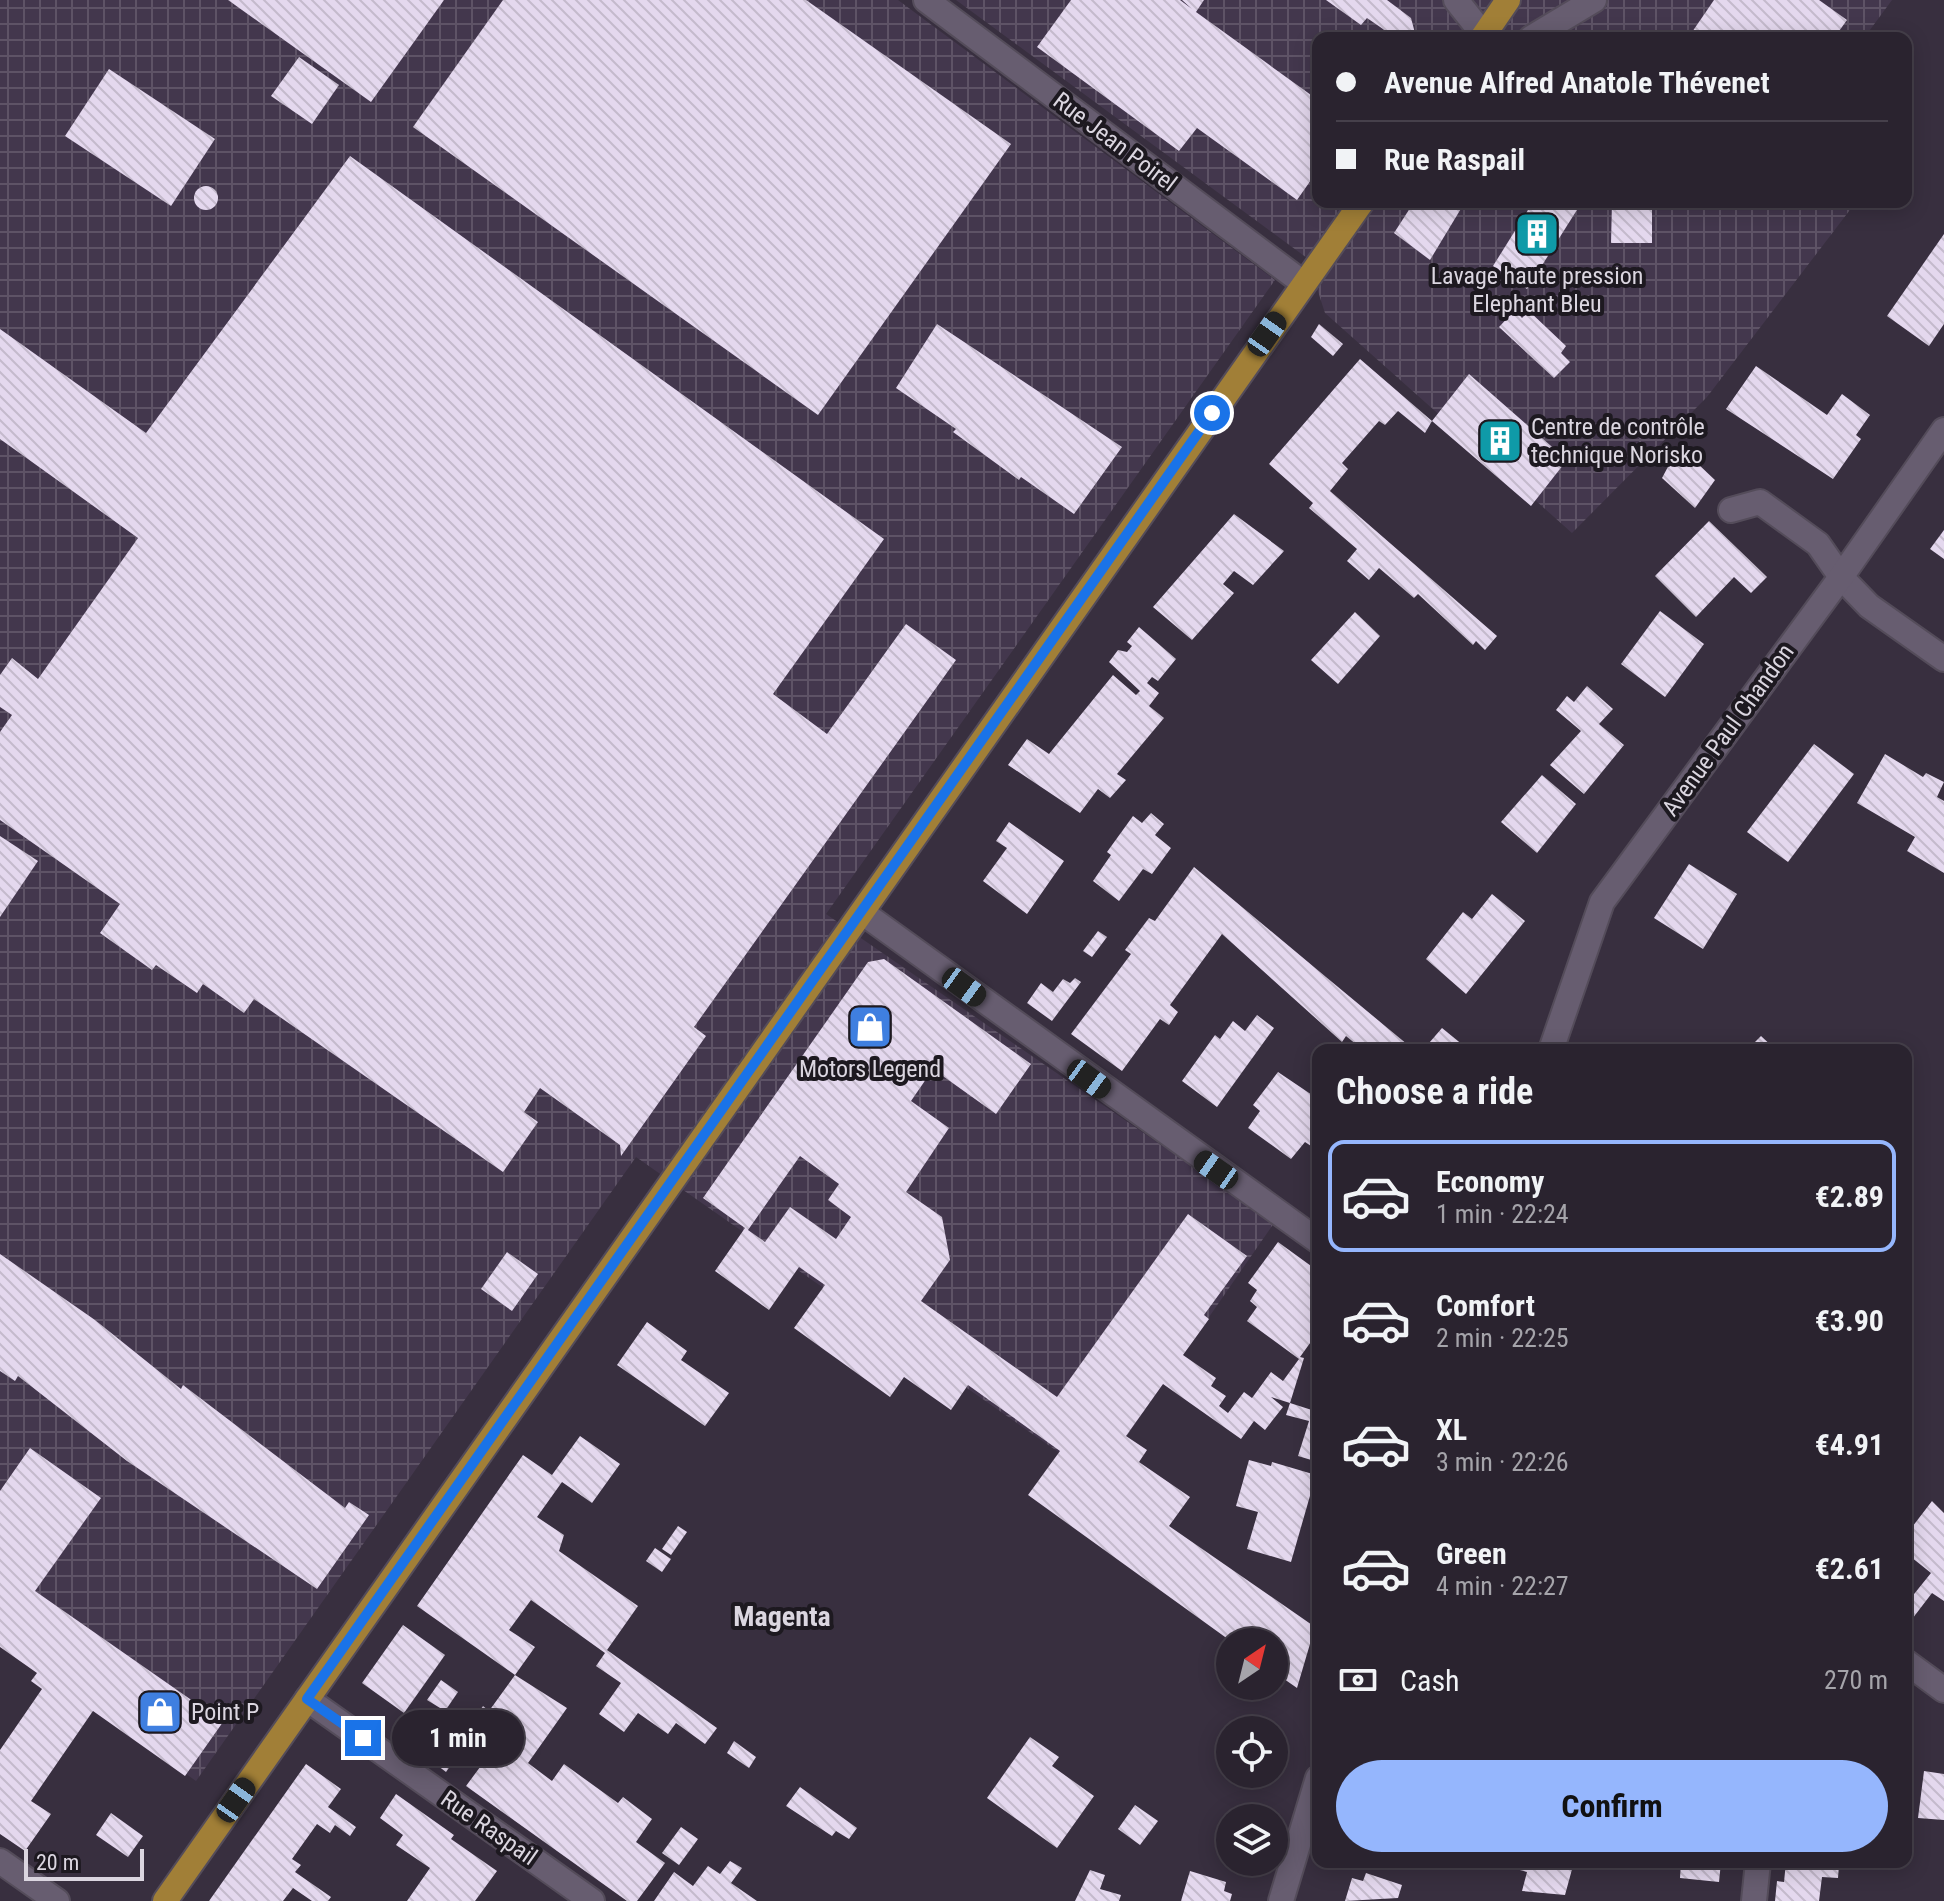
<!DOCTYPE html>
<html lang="en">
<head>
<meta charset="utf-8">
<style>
  :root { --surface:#2a232f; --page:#362f3b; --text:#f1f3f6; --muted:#a5a4aa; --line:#46404b; --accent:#95b6fd }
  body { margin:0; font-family:"Roboto Condensed",sans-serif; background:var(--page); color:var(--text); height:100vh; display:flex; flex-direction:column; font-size:30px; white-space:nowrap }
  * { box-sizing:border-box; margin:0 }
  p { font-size:26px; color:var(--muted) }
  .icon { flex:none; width:44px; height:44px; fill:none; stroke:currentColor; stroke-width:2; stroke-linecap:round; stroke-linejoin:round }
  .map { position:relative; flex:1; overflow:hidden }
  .details { position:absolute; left:1312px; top:1044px; width:600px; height:824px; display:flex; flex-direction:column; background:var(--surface); border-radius:16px; box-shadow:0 4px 20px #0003,0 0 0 2px var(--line) }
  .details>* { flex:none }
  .hud { position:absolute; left:1312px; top:32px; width:600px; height:176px; border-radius:16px; box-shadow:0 4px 20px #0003,0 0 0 2px var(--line); display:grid; align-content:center; height:176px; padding:0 24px; background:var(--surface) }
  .needle { width:52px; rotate:35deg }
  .buttons { position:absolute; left:1216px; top:1628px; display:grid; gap:16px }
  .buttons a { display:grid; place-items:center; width:72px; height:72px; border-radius:50%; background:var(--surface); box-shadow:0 4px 20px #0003,0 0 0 2px var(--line); font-size:40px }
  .scale { position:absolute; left:24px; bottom:20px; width:120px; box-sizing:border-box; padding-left:8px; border:4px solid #dbd6e0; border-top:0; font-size:22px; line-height:28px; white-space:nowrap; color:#dbd6e0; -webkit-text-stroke:6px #1d1920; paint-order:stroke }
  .end { position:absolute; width:36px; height:36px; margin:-18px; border:10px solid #1a73e8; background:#fff; box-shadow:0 0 0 4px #fff }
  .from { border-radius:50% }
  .bubble { position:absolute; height:56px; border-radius:28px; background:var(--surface); box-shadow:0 4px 20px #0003,0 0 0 2px var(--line); font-size:26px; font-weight:700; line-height:56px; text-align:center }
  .car { position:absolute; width:24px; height:48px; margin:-24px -12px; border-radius:10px; box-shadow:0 0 6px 2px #0007; background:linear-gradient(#222 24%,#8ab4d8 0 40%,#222 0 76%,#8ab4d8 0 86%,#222 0) }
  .hud b { display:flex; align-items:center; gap:28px; height:76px; font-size:30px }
  .hud b+b { border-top:2px solid var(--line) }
  .hud i { width:20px; height:20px; background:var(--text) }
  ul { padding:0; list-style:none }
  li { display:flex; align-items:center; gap:24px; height:112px; margin:0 16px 12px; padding:0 8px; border:4px solid transparent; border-radius:16px }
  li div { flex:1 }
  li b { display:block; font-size:30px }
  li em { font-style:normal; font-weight:700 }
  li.on { border-color:var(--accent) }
  li>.icon { width:72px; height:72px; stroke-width:1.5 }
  h2 { padding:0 24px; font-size:36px; line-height:96px }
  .pay { display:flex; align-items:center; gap:20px; height:88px; padding:0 24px; font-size:30px }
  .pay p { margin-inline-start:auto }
  .primary-button { display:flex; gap:16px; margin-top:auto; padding:16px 24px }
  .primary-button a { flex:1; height:92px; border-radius:48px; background:var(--accent); color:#111; font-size:32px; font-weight:700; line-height:92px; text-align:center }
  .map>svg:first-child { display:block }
  .industrial { fill:url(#industrial-grid) }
  .building { fill:url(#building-back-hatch); fill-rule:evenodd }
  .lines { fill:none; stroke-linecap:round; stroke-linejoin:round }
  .minor-casing { stroke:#544c5a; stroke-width:28 }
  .major-casing { stroke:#544c5a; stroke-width:28 }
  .minor { stroke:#675d70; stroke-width:24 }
  .major { stroke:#a17f37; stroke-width:24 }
  .route { stroke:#1a73e8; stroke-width:10 }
  .labels { text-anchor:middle; stroke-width:8; stroke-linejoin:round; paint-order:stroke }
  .street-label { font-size:24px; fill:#dbd6e0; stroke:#1d1920 }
  .poi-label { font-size:24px; fill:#dbd6e0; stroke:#1d1920 }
  .quarter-label { font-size:28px; font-weight:bold; fill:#dbd6e0; stroke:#1d1920 }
</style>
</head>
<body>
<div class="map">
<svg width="1944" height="1901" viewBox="0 0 1944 1901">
  <defs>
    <pattern id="industrial-grid" width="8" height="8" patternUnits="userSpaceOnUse" patternTransform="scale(2)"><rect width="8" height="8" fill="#43374d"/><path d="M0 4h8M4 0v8" fill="none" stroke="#5e5366"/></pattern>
    <pattern id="building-back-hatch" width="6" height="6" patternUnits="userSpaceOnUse" patternTransform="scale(2)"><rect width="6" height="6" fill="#e4d8ee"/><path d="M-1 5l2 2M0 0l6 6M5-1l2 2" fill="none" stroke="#c4bacc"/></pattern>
  </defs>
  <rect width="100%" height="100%" fill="#382f3f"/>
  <g class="industrial">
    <polygon points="0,0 898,0 1275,280 826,914 1274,1223 1097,1479 636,1157 196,1781 0,1641"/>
    <polygon points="956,0 1892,0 1864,38 1318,38 1318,202 1856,202 1707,397 1572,533 1325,313 1307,258"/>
  </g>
  <g class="building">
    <polygon points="228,0 444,0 371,102"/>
    <polygon points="503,0 806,0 1011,144 818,415 413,127"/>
    <polygon points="1071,0 1180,0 1192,9 1182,0 1204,0 1196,12 1318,100 1318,170 1297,200 1197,128 1179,151 1037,47"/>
    <polygon points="1326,0 1387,0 1411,18 1415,33 1412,38 1396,38 1367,18 1361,25"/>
    <polygon points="1714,0 1819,0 1847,20 1834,38 1688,38"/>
    <polygon points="299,57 339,85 312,124 271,96"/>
    <polygon points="109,69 215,139 171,206 65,136"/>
    <polygon points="350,156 884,539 773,694 827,734 906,624 956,660 694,1027 706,1036 621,1156 620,1145 540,1088 524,1112 538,1122 503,1172 254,999 244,1013 203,984 197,993 156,965 152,970 100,933 120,904 0,820 0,732 12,715 0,707 0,675 12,658 38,679 138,538 0,439 0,329 146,433"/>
    <circle cx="206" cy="198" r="12"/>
    <polygon points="1414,202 1465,202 1430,260 1394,233"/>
    <polygon points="1533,202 1582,202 1527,289 1493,266"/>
    <polygon points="1612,202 1652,202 1652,243 1611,243"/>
    <polygon points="1944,234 1944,324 1929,346 1887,316"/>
    <polygon points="1515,310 1522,318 1529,311 1566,346 1561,353 1570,362 1554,378 1499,327"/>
    <polygon points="937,324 1122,447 1074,514 1021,477 1019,480 953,432 956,429 896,388"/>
    <polygon points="1319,324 1343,344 1333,356 1311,337"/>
    <polygon points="1360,359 1432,421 1469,374 1567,460 1531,506 1432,421 1425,433 1398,411 1385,425 1379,421 1342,463 1348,469 1330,491 1497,636 1485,650 1476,641 1473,645 1418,594 1414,598 1379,568 1369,580 1347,561 1357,549 1309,508 1313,503 1269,464"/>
    <polygon points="1756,366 1827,415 1842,394 1870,415 1856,435 1861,439 1833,479 1726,409"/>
    <polygon points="1679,446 1715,480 1695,508 1662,478"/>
    <polygon points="1234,514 1284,551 1253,585 1234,571 1223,584 1234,593 1192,640 1153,607"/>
    <polygon points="1709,521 1767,577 1751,593 1734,577 1696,617 1655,576"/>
    <polygon points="1944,530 1944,559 1930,549"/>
    <polygon points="1660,611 1704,644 1665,697 1621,664"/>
    <polygon points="1355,612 1380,636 1338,684 1311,660"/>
    <polygon points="1139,627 1176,659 1158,681 1152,677 1147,683 1159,693 1149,706 1164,718 1117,774 1126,780 1110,798 1098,789 1080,813 1008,765 1027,739 1049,754 1113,675 1136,695 1140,691 1109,662 1118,650 1127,652 1132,646 1127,642"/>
    <polygon points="1587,686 1613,709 1599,724 1624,745 1584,794 1550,765 1581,731 1556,710 1567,696 1574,702"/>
    <polygon points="1814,744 1854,774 1788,862 1747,832"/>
    <polygon points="1885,754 1923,777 1926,773 1944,782 1937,797 1944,801 1944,873 1907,851 1915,837 1857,803"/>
    <polygon points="1542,775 1576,804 1537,853 1501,822"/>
    <polygon points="1151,813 1164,824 1155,835 1171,848 1152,874 1143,869 1119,901 1093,881 1111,855 1107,852 1133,816 1142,823"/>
    <polygon points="1009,822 1064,861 1027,914 983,881 1007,848 996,841"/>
    <polygon points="0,836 38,861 0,917"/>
    <polygon points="1689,864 1737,894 1703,949 1654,918"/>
    <polygon points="1194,867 1326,977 1414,1050 1363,1050 1346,1036 1342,1042 1222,934 1170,1005 1178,1012 1169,1025 1160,1019 1122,1071 1071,1034 1131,954 1125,950 1149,918 1155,921"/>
    <polygon points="1492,894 1525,921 1466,994 1426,959 1463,912 1472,919"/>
    <polygon points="1098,931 1107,937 1092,957 1083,951"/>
    <path d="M 884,959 L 1031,1064 L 996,1114 L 933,1069 L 911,1101 L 949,1128 L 906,1192 L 942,1217 L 950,1260 L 921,1301 L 1057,1397 L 1188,1214 L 1247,1256 L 1204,1315 L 1209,1319 L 1183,1355 L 1216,1378 L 1211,1386 L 1226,1396 L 1219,1406 L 1228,1413 L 1244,1392 L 1252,1398 L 1271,1372 L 1283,1381 L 1299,1359 L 1247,1321 L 1257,1307 L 1250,1301 L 1257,1290 L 1248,1283 L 1278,1242 L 1318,1271 L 1318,1332 L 1300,1357 L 1304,1358 L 1290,1403 L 1271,1397 L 1283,1407 L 1265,1430 L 1254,1421 L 1241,1439 L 1163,1384 L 1126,1436 L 1147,1450 L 1139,1462 L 1190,1497 L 1169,1526 L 1315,1627 L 1297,1688 L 1274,1672 L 1274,1642 L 1232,1642 L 1028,1495 L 1060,1451 L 968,1385 L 951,1410 L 904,1377 L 890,1397 L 794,1328 L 825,1285 L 799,1267 L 769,1310 L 715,1271 L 745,1228 L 703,1198 L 868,962 ZM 800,1156 L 839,1184 L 828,1200 L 851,1217 L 836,1239 L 790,1207 L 765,1242 L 748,1230 Z"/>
    <polygon points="1075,978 1081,982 1052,1021 1027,1003 1041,983 1053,992 1063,979 1070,983"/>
    <polygon points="1257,1015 1274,1028 1217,1107 1182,1081 1215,1035 1220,1039 1233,1021 1245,1031"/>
    <polygon points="1442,1028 1469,1050 1423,1050"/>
    <polygon points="1761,1036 1776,1050 1747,1050"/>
    <polygon points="1278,1072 1318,1099 1318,1135 1311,1146 1305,1142 1291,1159 1248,1128 1260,1111 1253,1105"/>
    <polygon points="507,1252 538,1274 512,1311 481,1289"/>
    <polygon points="0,1254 95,1320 181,1389 183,1385 345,1508 349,1502 369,1515 317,1589 127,1461 18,1376 15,1381 0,1371"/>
    <polygon points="647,1322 687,1351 681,1360 729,1393 705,1426 617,1365"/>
    <polygon points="1290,1403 1318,1412 1318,1462 1298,1456 1309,1421 1286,1415"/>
    <polygon points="580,1436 620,1464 592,1503 562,1482 537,1517 564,1535 559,1551 638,1606 607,1650 717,1728 705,1744 676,1723 668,1734 638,1713 624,1732 599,1714 621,1683 596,1666 605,1653 531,1600 509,1630 535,1647 515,1675 417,1606 523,1455 552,1475"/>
    <polygon points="30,1448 101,1498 35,1591 223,1722 185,1776 93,1711 31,1801 51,1814 25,1851 0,1834 0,1750 42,1689 31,1681 37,1673 0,1647 0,1491"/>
    <polygon points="1249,1460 1271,1466 1272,1462 1316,1475 1291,1562 1247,1549 1258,1512 1236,1506"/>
    <polygon points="1932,1501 1944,1513 1944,1601 1932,1593 1906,1627 1906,1604 1931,1573 1906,1553 1906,1535"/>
    <polygon points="678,1526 687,1532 671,1555 662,1549"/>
    <polygon points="655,1548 671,1559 662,1572 646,1561"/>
    <polygon points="403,1625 445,1655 404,1713 362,1683"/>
    <polygon points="515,1675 567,1708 528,1763 552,1781 564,1764 618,1803 623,1797 652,1819 636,1842 665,1863 637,1901 627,1901 466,1786 509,1728 487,1714 481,1722 475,1718 483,1706 489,1711"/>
    <polygon points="441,1680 458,1692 445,1711 427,1700"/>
    <polygon points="447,1736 463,1747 446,1772 429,1759"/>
    <polygon points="1030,1737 1059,1757 1052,1766 1094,1796 1057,1848 987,1798"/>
    <polygon points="734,1741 756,1757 749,1768 727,1753"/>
    <polygon points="306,1764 341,1789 328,1807 356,1827 350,1836 335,1825 330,1833 317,1824 292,1859 301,1865 295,1872 331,1897 328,1901 312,1901 293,1888 283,1901 209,1901"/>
    <polygon points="1924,1771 1944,1774 1944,1820 1918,1818"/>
    <polygon points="800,1787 857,1828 849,1839 836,1831 832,1836 786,1806"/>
    <polygon points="396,1794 454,1835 451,1839 497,1871 475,1901 407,1901 430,1868 396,1845 403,1835 380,1818"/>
    <polygon points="1135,1805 1158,1821 1140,1845 1118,1829"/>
    <polygon points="111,1813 143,1836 128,1857 96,1835"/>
    <polygon points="681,1827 698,1839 679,1865 662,1853"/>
    <polygon points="730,1861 742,1868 731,1883 757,1901 654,1901 674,1872 693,1886 708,1866 720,1874"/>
    <polygon points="1574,1862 1565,1895 1522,1891 1527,1872 1496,1863"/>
    <polygon points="1681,1862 1721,1862 1719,1882 1680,1878"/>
    <polygon points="1786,1862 1839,1865 1838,1878 1822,1877 1819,1901 1775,1901 1777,1881 1784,1882"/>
    <polygon points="1090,1870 1105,1875 1100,1889 1121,1895 1119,1901 1075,1901"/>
    <polygon points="1190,1871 1226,1882 1224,1891 1232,1894 1230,1901 1181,1901"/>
    <polygon points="1366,1873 1402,1885 1398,1898 1345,1901 1352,1878 1363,1881"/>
  </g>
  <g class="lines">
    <g class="minor-casing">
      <g id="minor">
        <polyline points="926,0 1303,283"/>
        <polyline points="1456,0 1486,38"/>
        <polyline points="1531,38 1594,0"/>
        <polyline points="1731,510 1760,502 1818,544 1841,577 1869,606 1944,659"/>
        <polyline points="863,913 1318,1241"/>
        <polyline points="1551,1050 1602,902 1841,577 1944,430"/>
        <polyline points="1906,1662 1944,1690"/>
        <polyline points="307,1699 592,1901"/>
        <polyline points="0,1861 57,1901"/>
        <polyline points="1281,1901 1318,1778"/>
        <polyline points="1754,1901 1758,1862"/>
      </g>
    </g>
    <g class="major-casing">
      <g id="major">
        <polyline points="1482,38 1508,0"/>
        <polyline points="165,1901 1362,202"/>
      </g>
    </g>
    <use href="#minor" class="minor"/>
    <use href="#major" class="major"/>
  </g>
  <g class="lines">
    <polyline class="route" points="363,1738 307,1699 1212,413"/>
  </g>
  <defs>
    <g id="building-square" transform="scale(2.3)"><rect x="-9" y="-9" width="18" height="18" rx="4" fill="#0f9aa8" stroke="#1d1920"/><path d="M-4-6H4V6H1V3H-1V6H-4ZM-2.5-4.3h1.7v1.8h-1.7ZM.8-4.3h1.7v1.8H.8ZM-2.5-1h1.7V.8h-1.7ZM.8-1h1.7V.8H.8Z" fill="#fff"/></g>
    <g id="shop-square" transform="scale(2.3)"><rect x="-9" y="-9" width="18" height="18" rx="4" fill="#3f7fe0" stroke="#1d1920"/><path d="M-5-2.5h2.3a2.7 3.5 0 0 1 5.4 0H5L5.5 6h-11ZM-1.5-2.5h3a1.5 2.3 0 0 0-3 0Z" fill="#fff"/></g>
  </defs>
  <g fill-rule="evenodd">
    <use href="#building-square" x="1537" y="234"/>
    <use href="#building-square" x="1500" y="441"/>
    <use href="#shop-square" x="870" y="1027"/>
    <use href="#shop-square" x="160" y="1712"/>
  </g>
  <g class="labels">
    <g class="street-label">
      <text transform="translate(1115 142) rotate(37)" y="8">Rue Jean Poirel</text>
      <text transform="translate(1728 730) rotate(-54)" y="8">Avenue Paul Chandon</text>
      <text transform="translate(489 1828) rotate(35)" y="8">Rue Raspail</text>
    </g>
    <g class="poi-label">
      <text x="1537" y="284">Lavage haute pression<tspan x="1537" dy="28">Elephant Bleu</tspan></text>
      <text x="1531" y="435" text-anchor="start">Centre de contrôle<tspan x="1531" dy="28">technique Norisko</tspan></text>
      <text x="870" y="1077">Motors Legend</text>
      <text x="191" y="1720" text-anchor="start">Point P</text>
    </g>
    <g class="quarter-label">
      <text x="782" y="1626">Magenta</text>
    </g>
  </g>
</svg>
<div class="buttons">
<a><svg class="needle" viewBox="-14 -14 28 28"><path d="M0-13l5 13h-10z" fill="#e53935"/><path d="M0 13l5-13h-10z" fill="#a5a4aa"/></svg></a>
<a><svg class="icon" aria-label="locate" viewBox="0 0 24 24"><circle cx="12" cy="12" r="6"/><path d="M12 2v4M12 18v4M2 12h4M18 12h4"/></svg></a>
<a><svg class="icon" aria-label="layers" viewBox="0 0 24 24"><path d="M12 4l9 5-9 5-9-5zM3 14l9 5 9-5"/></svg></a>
</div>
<div class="scale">20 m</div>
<i class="end from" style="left:1212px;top:413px"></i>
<i class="end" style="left:363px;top:1738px"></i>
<div class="bubble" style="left:392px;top:1710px;width:132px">1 min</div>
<i class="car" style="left:1267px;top:334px;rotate:35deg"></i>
<i class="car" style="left:964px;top:987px;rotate:126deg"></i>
<i class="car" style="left:1089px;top:1079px;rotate:126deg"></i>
<i class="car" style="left:1216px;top:1170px;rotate:305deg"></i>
<i class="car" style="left:236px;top:1800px;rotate:35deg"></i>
<div class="hud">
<b><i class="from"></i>Avenue Alfred Anatole Thévenet</b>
<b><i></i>Rue Raspail</b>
</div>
<section class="details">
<h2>Choose a ride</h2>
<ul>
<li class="on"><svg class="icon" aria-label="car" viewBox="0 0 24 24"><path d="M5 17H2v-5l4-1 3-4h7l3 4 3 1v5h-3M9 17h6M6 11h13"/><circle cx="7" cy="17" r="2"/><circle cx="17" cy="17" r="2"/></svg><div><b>Economy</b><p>1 min · 22:24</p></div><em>€2.89</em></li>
<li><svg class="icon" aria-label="car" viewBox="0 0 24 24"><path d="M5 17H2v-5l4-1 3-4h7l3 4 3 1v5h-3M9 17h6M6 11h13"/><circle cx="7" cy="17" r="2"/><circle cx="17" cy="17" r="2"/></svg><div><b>Comfort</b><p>2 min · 22:25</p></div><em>€3.90</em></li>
<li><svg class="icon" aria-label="car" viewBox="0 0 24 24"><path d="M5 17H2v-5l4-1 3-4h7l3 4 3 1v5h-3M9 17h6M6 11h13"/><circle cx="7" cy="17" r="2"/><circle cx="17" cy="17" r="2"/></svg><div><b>XL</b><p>3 min · 22:26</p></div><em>€4.91</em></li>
<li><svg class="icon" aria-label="car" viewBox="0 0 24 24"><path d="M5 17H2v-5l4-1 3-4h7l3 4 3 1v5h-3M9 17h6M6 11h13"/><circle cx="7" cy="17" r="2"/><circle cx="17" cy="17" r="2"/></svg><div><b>Green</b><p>4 min · 22:27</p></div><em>€2.61</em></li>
</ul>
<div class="pay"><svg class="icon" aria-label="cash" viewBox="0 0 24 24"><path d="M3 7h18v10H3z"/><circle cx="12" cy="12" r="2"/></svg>Cash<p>270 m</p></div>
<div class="primary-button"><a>Confirm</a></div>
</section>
</div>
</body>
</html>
